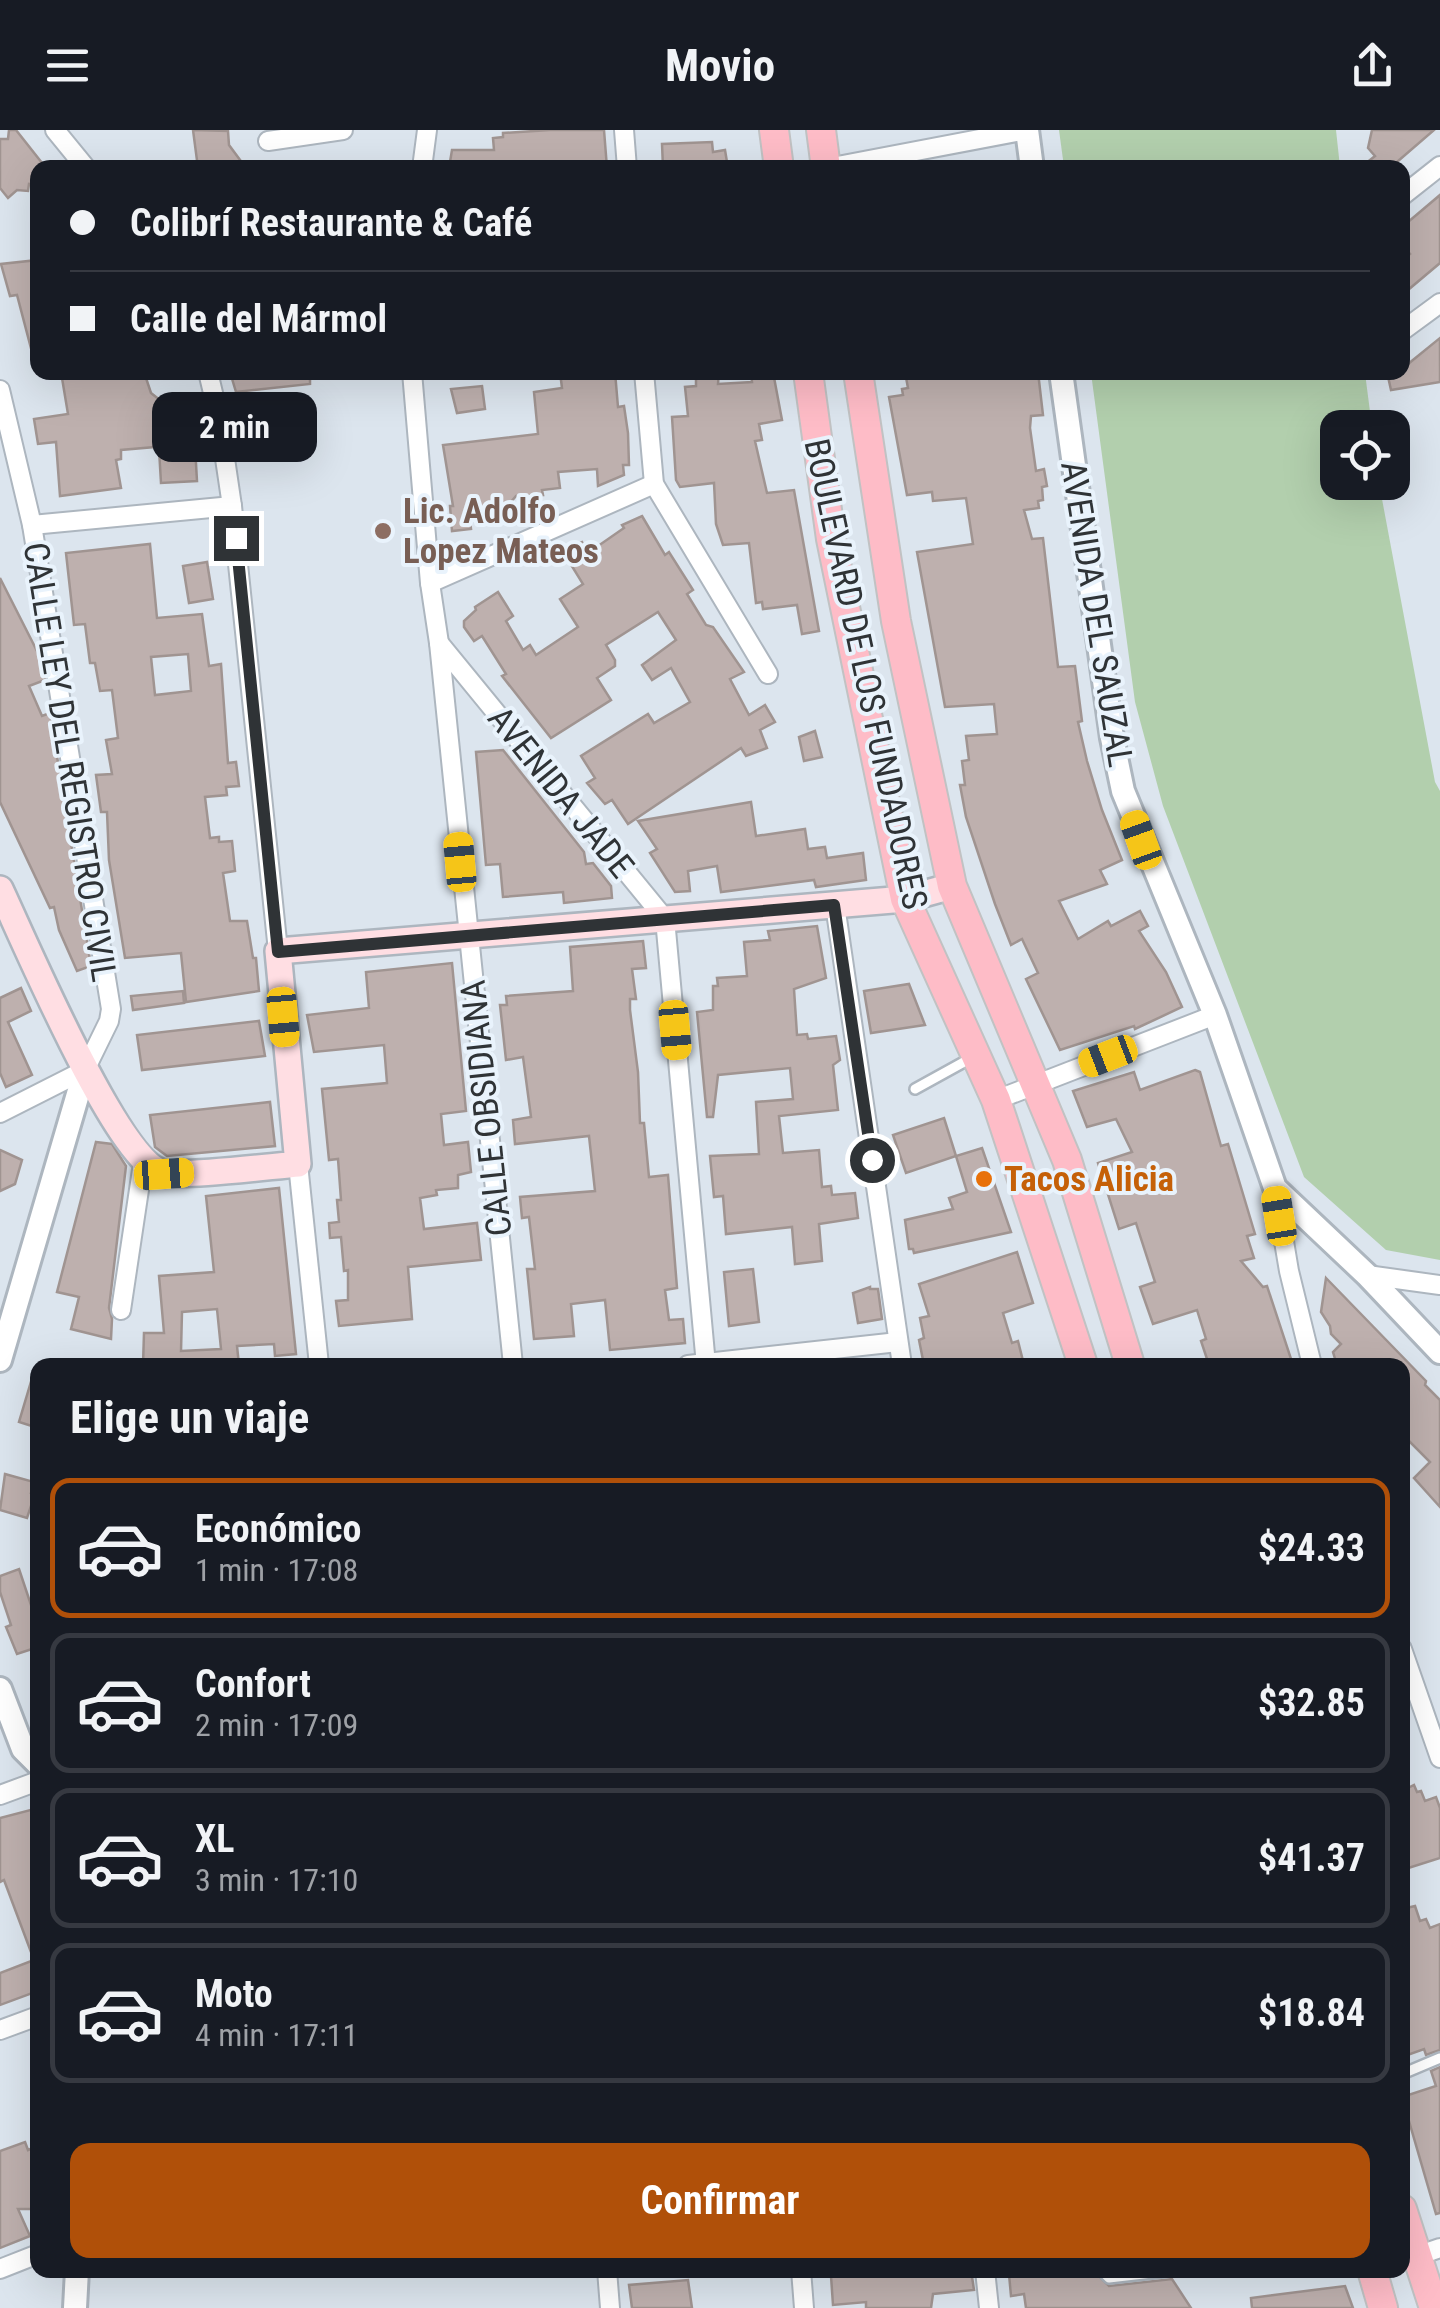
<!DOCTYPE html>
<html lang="es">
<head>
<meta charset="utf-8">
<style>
  :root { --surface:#171b24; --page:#20242c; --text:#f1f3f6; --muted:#9ea1a6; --line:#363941; --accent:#b05009 }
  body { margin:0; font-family:"Roboto Condensed",sans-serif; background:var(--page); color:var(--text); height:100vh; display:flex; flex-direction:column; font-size:38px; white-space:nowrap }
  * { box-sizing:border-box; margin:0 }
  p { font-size:32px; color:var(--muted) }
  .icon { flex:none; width:55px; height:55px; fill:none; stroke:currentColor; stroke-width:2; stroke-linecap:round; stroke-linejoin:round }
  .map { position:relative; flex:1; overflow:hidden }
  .panel { position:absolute; left:30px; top:1228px; width:1380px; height:920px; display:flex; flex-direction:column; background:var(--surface); border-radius:20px; box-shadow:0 10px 40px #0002 }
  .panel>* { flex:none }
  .guide { position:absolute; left:30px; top:30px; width:1380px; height:220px; border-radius:20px; box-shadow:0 10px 40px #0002; display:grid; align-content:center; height:220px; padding:0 40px; background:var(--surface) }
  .tools { position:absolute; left:1320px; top:280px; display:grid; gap:20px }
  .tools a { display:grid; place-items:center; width:90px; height:90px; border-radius:20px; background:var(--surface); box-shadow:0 10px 40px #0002; font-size:50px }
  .end { position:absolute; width:45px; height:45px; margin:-22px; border:12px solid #2f3336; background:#fff; box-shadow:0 0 0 5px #fff }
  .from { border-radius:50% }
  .bubble { position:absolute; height:70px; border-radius:20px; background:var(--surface); box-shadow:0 10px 40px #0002; font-size:32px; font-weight:700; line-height:70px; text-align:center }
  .car { position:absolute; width:30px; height:60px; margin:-30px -15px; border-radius:12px; box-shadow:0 0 8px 2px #0007; background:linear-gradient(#f5c518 24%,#345 0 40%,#f5c518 0 76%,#345 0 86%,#f5c518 0) }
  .guide b { display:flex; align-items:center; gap:35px; height:95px; font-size:38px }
  .guide b+b { border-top:2px solid var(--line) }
  .guide i { width:25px; height:25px; background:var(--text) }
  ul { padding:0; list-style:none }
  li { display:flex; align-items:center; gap:30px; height:140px; margin:0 20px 15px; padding:0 20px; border:5px solid var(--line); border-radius:20px }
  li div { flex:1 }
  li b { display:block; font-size:38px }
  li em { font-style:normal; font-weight:700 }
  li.current { border-color:var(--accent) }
  li>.icon { width:90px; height:90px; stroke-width:1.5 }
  h2 { padding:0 40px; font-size:45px; line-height:120px }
  .button { display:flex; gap:20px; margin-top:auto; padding:20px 40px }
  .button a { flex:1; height:115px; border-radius:20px; background:var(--accent); color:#fff; font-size:40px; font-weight:700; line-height:115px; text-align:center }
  header { display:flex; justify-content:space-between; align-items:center; height:130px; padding:0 40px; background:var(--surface); font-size:45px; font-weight:700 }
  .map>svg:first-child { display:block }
  .green { fill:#b2cfad }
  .building { fill:#beb0ae; stroke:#a09491; stroke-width:2.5; fill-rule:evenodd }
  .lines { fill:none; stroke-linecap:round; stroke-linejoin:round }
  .service-casing { stroke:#adb6bf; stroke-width:14 }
  .minor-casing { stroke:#adb6bf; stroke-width:22 }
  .tertiary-casing { stroke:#adb6bf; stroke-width:28 }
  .secondary-casing { stroke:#adb6bf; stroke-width:30 }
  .primary-casing { stroke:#c1c2c3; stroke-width:32 }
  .service { stroke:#fff; stroke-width:9 }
  .minor { stroke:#fff; stroke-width:18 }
  .tertiary { stroke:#fff; stroke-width:22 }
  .secondary { stroke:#ffdee3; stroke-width:25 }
  .primary { stroke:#febcc7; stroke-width:28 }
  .route { stroke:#2f3336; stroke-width:12 }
  .education-dot { fill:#8d6e63; stroke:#e9f3fc; stroke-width:4 }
  .food-dot { fill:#e8710a; stroke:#e9f3fc; stroke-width:4 }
  .labels { text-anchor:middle; stroke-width:8; stroke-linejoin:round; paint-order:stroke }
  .education-label { font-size:35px; font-weight:bold; fill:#785e54; stroke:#e9f3fc; text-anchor:start }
  .street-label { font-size:35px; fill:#2f3336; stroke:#e9f3fc }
  .food-label { font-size:35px; font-weight:bold; fill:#c56008; stroke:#e9f3fc; text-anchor:start }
</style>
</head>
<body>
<header><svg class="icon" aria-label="menu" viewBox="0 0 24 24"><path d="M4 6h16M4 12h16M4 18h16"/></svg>Movio<svg class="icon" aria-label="share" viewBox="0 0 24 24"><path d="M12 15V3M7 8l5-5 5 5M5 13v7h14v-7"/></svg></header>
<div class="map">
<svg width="1440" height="2178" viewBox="0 0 1440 2178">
  <rect width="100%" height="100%" fill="#dce5ee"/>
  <g class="green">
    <polygon points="1059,0 1336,0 1340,37 1064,37"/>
    <polygon points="1091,243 1365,243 1372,297 1338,298 1338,352 1379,353 1435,652 1440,661 1440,1130 1386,1120 1304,1047 1163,676 1135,572"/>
  </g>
  <g class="building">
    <polygon points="9,0 16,0 46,38 38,38 38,55 29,54 28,61 17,60 8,68 0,58 0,9 8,9"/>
    <polygon points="193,0 228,1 229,15 246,38 198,38"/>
    <polygon points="550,0 604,0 607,38 449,38 452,20 494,20 493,8 503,7 503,3"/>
    <polygon points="1372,0 1434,0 1390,38 1360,38 1375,26 1368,18"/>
    <polygon points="712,12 713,22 725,20 728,38 663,37 662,14"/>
    <polygon points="1440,65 1440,133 1402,165 1402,131 1410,124 1402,115 1402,97"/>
    <polygon points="38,130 38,221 32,222 17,165 10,166 1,134"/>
    <polygon points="1440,208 1440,252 1391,260 1387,242 1402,242 1402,235 1408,234"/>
    <polygon points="61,242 144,242 151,263 170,278 167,283 177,291 155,317 121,320 121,329 116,330 121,358 60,366 56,312 38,314 34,289 68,284"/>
    <polygon points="230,242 310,242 310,254 236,262"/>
    <polygon points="560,242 615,242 618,277 624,276 628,303 629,335 623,335 624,345 598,356 597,339 558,342 560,358 542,360 543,365 516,366 504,380 469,382 471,399 452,401 450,376 453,376 443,315 538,304 534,262 562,258"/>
    <polygon points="696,242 719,242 718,254 752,252 751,242 773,242 782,290 759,294 762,310 755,311 767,363 794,360 819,501 802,504 797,475 763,479 762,472 756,473 749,413 723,415 716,394 714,353 680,357 676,350 672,287 688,286 685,257 696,256"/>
    <polygon points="905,242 1038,242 1043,285 1031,286 1030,298 1036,341 1044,339 1047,356 1042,357 1043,370 1038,371 1039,378 1024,380 1032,409 1043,408 1058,537 1075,536 1082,591 1078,592 1087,631 1102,680 1122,730 1100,740 1107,754 1059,771 1078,809 1108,791 1111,796 1140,781 1148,796 1139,801 1166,842 1182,877 1135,899 1134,896 1060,920 1026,849 1038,843 1022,809 1011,815 995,774 966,687 960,655 965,655 962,631 969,630 966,606 997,604 994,574 945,577 917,422 973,414 966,368 933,371 932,362 907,365 889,267 903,265 902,259 908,258"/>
    <polygon points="482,256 485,279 457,283 451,259"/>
    <polygon points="195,316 197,351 161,353 159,319"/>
    <polygon points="642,386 665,425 669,422 693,460 687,464 706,495 713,497 744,542 730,549 749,585 765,575 775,592 760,600 767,618 746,626 741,618 628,694 612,670 605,674 587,653 595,648 581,626 648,584 654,593 690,572 671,538 652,550 642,535 676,510 658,482 606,515 615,530 615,536 597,548 611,570 551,608 502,546 506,544 482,506 474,511 464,497 464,491 476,480 475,477 498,462 513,486 506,491 523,520 530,515 536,525 578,497 560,469 583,454 562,420 582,412 588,423 624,398 622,395"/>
    <path d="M 150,414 L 157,488 L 202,484 L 209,536 L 221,534 L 228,633 L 236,632 L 239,656 L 226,657 L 227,665 L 205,667 L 210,708 L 219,707 L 219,712 L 232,711 L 235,741 L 223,743 L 230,791 L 247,791 L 253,828 L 256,828 L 259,861 L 186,872 L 181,823 L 125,828 L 109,730 L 107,682 L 101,682 L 96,645 L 112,644 L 106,610 L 118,608 L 112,560 L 100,561 L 95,533 L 90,533 L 85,494 L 74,495 L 66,423 ZM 188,524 L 191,561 L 155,565 L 151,527 Z"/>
    <polygon points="207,432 213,469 189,473 183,436"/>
    <polygon points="0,448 40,527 43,541 45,550 29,556 42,586 50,583 91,836 77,841 59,800 54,777 50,778 0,672"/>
    <polygon points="815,601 822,627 804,631 799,607"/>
    <polygon points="503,620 584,722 586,734 593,733 611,756 612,768 564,773 563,762 503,767 500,734 486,735 476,622"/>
    <polygon points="751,672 756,706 805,699 808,719 825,717 827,728 863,723 866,750 816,757 814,750 721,762 717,736 688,741 690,761 675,762 650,723 657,719 638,691"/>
    <polygon points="817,796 826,848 794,859 797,905 807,904 808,909 836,906 840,930 833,935 838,980 779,986 783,1023 819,1020 822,1057 831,1056 832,1065 855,1063 858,1088 819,1094 822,1131 795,1134 792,1097 726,1104 723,1066 714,1067 710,1026 759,1024 756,972 793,969 790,938 718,945 713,987 707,987 697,882 713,880 713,856 718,856 717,848 747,846 744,812 770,810 768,801"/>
    <polygon points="643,811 646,838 632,839 636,869 630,869 630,880 638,942 640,993 644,993 649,1047 668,1045 677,1158 665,1160 669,1190 683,1189 685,1213 610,1220 605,1170 571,1174 574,1206 534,1209 527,1139 535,1139 529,1087 522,1088 520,1067 595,1061 589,1006 515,1014 513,990 531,987 523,927 506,930 500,875 507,875 506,866 573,861 570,817"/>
    <polygon points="452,833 466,981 441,984 444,1015 468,1012 471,1042 458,1045 458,1058 436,1060 437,1065 420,1068 424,1099 477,1093 481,1130 408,1137 412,1189 339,1196 336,1171 348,1170 348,1140 344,1141 341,1107 330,1108 329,1093 339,1092 337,1070 341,1070 338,1029 329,1030 322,959 387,953 384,915 314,922 307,885 369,878 366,842"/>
    <polygon points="909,854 925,895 871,903 864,861"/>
    <polygon points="21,858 31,881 8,892 32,945 6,957 0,943 0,868"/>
    <polygon points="183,861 184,873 133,880 131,866"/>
    <polygon points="259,891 265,926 142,940 137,905"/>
    <polygon points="1195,940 1200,942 1221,1016 1228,1014 1255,1104 1247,1106 1254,1128 1241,1131 1263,1157 1267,1156 1293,1235 1209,1235 1201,1211 1206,1209 1197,1180 1153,1194 1140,1157 1155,1152 1136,1093 1119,1099 1098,1033 1132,1022 1116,989 1087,997 1073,961 1134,942 1140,960"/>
    <polygon points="270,972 275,1016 167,1026 155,1017 150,985"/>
    <polygon points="944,988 956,1026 906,1043 893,1005"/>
    <polygon points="96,1012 112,1014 126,1036 109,1178 112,1189 111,1209 71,1199 79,1167 57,1162"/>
    <polygon points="982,1018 1011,1102 914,1123 913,1119 909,1119 905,1090 953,1079 949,1068 967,1062 956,1026"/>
    <polygon points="0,1020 22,1030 15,1054 0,1061"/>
    <path d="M 279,1058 L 296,1224 L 275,1226 L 274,1214 L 237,1216 L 239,1235 L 143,1235 L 144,1203 L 164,1203 L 159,1146 L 214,1142 L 206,1066 ZM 217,1179 L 221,1219 L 181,1221 L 182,1182 Z"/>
    <polygon points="1017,1122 1033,1173 1003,1183 1012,1213 1018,1211 1023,1231 1009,1235 924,1235 919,1210 924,1208 920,1188 929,1186 919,1154"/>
    <polygon points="753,1139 759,1192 729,1196 724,1142"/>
    <polygon points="1326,1148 1426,1251 1425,1255 1440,1270 1440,1377 1414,1348 1430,1332 1402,1304 1402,1235 1337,1235 1333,1222 1341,1214 1331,1204 1330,1196 1321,1182"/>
    <polygon points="870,1157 870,1159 878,1159 882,1189 858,1193 853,1163"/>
    <polygon points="33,1245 38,1245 38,1298 19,1292"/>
    <polygon points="5,1344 34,1352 31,1363 35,1364 27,1388 0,1380"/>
    <polygon points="19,1439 34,1484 38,1483 38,1517 17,1524 6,1497 11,1495 0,1462 0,1446"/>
    <polygon points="1414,1655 1417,1662 1421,1661 1425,1671 1436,1667 1440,1678 1440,1728 1402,1740 1402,1711 1407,1710 1402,1698 1402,1661"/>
    <polygon points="38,1678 38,1861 0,1875 0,1843 34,1830 4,1750 0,1752 0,1688"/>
    <polygon points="1415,1776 1420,1791 1426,1789 1430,1798 1440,1794 1440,1920 1426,1925 1424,1919 1402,1927 1402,1779"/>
    <polygon points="1440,1937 1440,2083 1436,2084 1402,1967 1436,1956 1431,1941"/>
    <polygon points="25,2012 28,2020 38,2016 38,2079 18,2079 30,2106 0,2118 0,2021"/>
    <polygon points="843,2140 971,2140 974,2160 933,2164 931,2178 866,2178 866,2172 833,2175 831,2146 843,2145"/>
    <polygon points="1031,2140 1093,2140 1109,2156 1172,2149 1191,2178 1026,2178 1024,2164 1011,2166 1009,2144"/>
    <polygon points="688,2150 692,2178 632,2178 629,2155"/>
    <polygon points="1345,2156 1353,2178 1252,2178 1251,2168"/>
  </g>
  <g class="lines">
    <g class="service-casing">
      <g id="service">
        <polyline points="915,959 973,927"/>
        <polyline points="1402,1944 1440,1928"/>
        <polyline points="1101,2140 1109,2148 1178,2140"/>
      </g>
    </g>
    <g class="minor-casing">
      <g id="minor">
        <polyline points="55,0 86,38"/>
        <polyline points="624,0 627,38"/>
        <polyline points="268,11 343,0"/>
        <polyline points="422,38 427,0"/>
        <polyline points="827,38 1027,0"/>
        <polyline points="1402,66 1440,36"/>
        <polyline points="1402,201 1440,173"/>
        <polyline points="208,242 219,288 232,376 278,821"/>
        <polyline points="412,242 430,453 439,513 513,1235"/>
        <polyline points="644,242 654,354 768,544"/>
        <polyline points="0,260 32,395 111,879 109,891 85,940 0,983"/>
        <polyline points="32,395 232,376"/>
        <polyline points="430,453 654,354"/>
        <polyline points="439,513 665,789 706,1235"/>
        <polyline points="835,775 902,1235"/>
        <polyline points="996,970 1215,885"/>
        <polyline points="298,1034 319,1235"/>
        <polyline points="1275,1058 1289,1141 1312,1235"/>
        <polyline points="1367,1145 1440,1155"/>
        <polyline points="121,1180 143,1033"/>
        <polyline points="688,1235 898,1212"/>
        <polyline points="1402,1519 1440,1628"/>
        <polyline points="0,1665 38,1651"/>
        <polyline points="0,1900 38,1886"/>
        <polyline points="1402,2131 1440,2118"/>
        <polyline points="0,2139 38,2124"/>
        <polyline points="607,2140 610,2178"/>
        <polyline points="801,2140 804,2178"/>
        <polyline points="985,2140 989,2178"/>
      </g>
    </g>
    <g class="tertiary-casing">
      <g id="tertiary">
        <polyline points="1027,0 1032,38"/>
        <polyline points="1061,242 1112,608 1123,661 1215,885 1275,1058 1367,1145 1440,1222"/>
        <polyline points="0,1230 85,940"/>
        <polyline points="0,1559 23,1619 38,1634"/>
        <polyline points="75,2178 77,2140"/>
      </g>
    </g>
    <g class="secondary-casing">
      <path id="secondary" d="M 0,759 C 24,810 116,1028 161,1042 C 180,1048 272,1036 298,1034 L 278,821 L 905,769 L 952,756"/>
    </g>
    <g class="primary-casing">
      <g id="primary">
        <polyline points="774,0 779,38"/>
        <polyline points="821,0 826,38"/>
        <polyline points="808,242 831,409 905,769 996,970 1083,1235"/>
        <polyline points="858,242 896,491 952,756 1067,1030 1130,1235"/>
        <polyline points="1402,2079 1434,2178"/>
        <polyline points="1372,2140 1383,2178"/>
      </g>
    </g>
    <use href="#service" class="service"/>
    <use href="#minor" class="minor"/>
    <use href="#tertiary" class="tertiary"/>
    <use href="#secondary" class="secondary"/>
    <use href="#primary" class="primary"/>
  </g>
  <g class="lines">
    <polyline class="route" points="236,408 278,822 834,775 872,1030"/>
  </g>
  <circle class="education-dot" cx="383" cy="401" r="10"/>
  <circle class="food-dot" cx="984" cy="1049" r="10"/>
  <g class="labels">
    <g class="education-label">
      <text x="403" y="393">Lic. Adolfo<tspan x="403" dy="40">Lopez Mateos</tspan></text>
    </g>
    <g class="street-label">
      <text transform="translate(1097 484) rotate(81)" y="12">AVENIDA DEL SAUZAL</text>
      <text transform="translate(866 544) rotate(78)" y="12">BOULEVARD DE LOS FUNDADORES</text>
      <text transform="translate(70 632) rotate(81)" y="12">CALLE LEY DEL REGISTRO CIVIL</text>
      <text transform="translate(561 662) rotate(51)" y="12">AVENIDA JADE</text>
      <text transform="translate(486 978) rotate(-96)" y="12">CALLE OBSIDIANA</text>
    </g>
    <g class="food-label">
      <text x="1004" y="1061">Tacos Alicia</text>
    </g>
  </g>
</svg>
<div class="tools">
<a><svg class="icon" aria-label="locate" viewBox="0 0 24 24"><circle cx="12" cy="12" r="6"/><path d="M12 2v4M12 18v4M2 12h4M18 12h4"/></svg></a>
</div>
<i class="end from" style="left:872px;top:1030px"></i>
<i class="end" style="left:236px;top:408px"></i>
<div class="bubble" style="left:152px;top:262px;width:165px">2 min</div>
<i class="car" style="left:1141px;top:710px;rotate:340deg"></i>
<i class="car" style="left:460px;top:732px;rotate:355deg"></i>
<i class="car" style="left:283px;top:887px;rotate:175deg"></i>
<i class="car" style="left:675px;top:900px;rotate:175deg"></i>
<i class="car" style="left:1108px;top:926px;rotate:249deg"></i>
<i class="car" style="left:164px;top:1044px;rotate:86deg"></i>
<i class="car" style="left:1279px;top:1086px;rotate:351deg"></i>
<div class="guide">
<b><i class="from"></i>Colibrí Restaurante &amp; Café</b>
<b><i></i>Calle del Mármol</b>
</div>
<section class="panel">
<h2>Elige un viaje</h2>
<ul>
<li class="current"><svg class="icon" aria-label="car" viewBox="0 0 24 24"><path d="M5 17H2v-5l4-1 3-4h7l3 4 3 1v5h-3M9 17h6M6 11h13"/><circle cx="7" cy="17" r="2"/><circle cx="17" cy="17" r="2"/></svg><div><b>Económico</b><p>1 min · 17:08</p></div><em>$24.33</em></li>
<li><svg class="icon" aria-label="car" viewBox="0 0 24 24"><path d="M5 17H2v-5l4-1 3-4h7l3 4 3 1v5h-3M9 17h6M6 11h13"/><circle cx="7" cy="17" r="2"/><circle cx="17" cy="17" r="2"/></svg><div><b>Confort</b><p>2 min · 17:09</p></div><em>$32.85</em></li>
<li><svg class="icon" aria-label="car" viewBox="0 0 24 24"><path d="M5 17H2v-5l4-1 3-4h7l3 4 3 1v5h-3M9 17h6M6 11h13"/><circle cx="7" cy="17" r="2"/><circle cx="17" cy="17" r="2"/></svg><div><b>XL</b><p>3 min · 17:10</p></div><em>$41.37</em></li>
<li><svg class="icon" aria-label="car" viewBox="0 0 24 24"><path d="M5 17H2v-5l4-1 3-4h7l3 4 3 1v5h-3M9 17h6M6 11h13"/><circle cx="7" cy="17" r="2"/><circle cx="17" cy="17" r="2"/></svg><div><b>Moto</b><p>4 min · 17:11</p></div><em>$18.84</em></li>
</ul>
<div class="button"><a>Confirmar</a></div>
</section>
</div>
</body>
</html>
